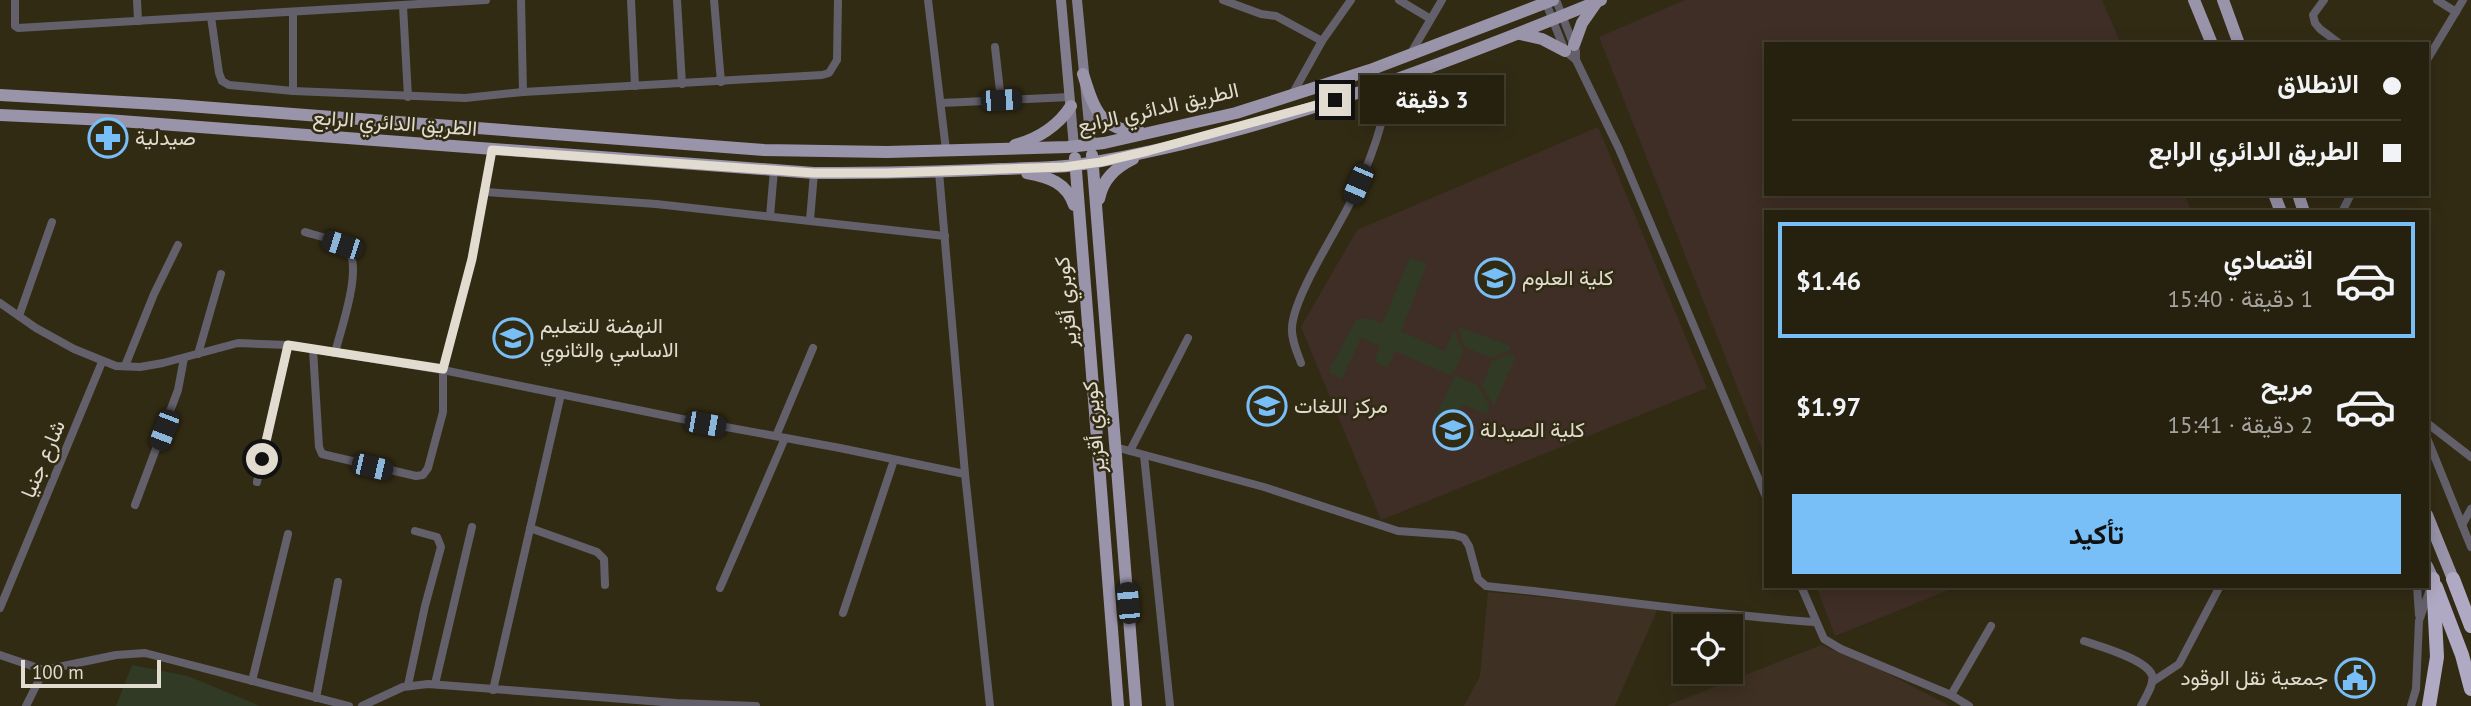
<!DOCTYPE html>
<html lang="ar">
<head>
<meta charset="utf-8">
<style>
  :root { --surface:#26200f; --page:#2e2818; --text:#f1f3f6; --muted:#a4a39e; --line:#423e2f; --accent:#78bff8 }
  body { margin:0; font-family:"PT Sans",Vazirmatn,sans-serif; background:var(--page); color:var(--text); direction:rtl; height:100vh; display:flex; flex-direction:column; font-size:26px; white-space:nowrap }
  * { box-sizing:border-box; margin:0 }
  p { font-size:23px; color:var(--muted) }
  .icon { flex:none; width:38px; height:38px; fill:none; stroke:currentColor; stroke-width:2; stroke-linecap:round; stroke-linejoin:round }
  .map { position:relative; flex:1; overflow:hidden; direction:ltr }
  .panel { position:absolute; left:1764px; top:210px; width:665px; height:378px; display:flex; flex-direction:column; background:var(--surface); border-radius:0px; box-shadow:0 4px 18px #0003,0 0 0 2px var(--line); direction:rtl }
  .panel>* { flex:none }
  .top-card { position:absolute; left:1764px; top:42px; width:665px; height:154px; border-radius:0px; box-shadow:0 4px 18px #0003,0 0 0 2px var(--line); direction:rtl; display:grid; align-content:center; height:154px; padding:0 28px; background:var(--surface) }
  .fabs { position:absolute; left:1673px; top:614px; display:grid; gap:14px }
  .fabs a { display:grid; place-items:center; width:70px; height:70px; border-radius:0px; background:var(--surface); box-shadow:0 4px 18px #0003,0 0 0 2px var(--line); font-size:35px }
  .scale { position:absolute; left:21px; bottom:18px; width:140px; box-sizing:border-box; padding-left:7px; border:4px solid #e1dccf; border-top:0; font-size:19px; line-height:24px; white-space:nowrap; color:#e1dccf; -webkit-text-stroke:5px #322b14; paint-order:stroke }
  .end { position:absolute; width:32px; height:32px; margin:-16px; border:9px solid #e1dccf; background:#111; box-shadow:0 0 0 4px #111 }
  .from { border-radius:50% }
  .bubble { position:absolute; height:49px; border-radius:0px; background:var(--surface); box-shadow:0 4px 18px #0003,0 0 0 2px var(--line); font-size:23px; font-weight:700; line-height:49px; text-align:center; direction:rtl }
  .car { position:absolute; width:21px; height:42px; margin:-21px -10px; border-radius:9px; box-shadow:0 0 5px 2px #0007; background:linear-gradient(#222 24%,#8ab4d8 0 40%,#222 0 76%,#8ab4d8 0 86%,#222 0) }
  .top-card b { display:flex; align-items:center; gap:24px; height:66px; font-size:26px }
  .top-card b+b { border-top:2px solid var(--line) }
  .top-card i { width:18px; height:18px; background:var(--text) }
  ul { padding:12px 0 0; list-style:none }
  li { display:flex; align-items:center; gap:21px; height:116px; margin:0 14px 10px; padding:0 14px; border:4px solid transparent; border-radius:0px }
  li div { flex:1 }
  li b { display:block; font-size:26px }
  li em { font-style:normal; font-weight:700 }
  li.selected { border-color:var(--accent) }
  li>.icon { width:63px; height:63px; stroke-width:1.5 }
  .primary-button { display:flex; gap:14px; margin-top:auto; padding:14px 28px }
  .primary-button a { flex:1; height:80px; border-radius:0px; background:var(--accent); color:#111; font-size:28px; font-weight:700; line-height:80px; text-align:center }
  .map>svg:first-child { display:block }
  .commercial { fill:#3e3022 }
  .education { fill:#3f2e25 }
  .green { fill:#313a24 }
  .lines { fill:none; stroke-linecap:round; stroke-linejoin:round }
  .street { stroke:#63606b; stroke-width:8 }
  .secondary { stroke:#827e8f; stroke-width:10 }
  .primary { stroke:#9a94aa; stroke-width:12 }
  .highway { stroke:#b0a9c3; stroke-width:14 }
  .route { stroke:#e1dccf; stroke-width:9 }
  .labels { text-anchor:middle; stroke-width:5; stroke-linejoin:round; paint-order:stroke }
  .street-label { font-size:21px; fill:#e1dccf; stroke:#322b14 }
  .poi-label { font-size:21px; fill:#e1dccf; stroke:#322b14; text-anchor:start }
</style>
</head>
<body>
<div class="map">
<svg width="2471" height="706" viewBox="0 0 2471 706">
  <rect width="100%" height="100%" fill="#322b14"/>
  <g class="commercial">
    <polygon points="1488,592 1658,608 1615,706 1464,706 1480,676"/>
    <polygon points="1821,645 1881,670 1950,706 1666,706"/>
  </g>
  <g class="education">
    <polygon points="1685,0 2102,0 2121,44 1766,44 1766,194 2184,194 2192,212 1766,212 1766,460 1599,37"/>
    <polygon points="1598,127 1707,388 1381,520 1301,327 1357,230"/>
    <polygon points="1816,586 1959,586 1835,636"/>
  </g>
  <g class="green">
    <polygon points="1410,257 1427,264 1401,331 1445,351 1454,330 1463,351 1454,373 1449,375 1395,351 1388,368 1374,362 1380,346 1361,338 1342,379 1328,372 1356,320 1369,318 1382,324"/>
    <polygon points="1457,326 1511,346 1509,351 1491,358 1465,347"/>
    <polygon points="1510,354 1516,356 1494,406 1482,386 1492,361"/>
    <polygon points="1455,375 1477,385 1489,405 1487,414 1463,405 1453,430 1433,422"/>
    <polygon points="132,665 188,676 260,706 116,706"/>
  </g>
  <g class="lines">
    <g class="street">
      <polyline points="15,0 15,26 18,28 486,0"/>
      <polyline points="137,0 138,21"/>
      <polyline points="521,0 523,92"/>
      <polyline points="631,0 635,86"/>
      <polyline points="677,0 682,84"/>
      <polyline points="714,0 721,82"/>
      <polyline points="928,0 946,150"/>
      <polyline points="1223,0 1261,14 1276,16 1322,41"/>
      <polyline points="1399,0 1429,18"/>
      <polyline points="1556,0 1576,51 1576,60 1619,149 1766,497"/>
      <polyline points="2324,0 2313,15 2315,23 2320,29 2340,44"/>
      <polyline points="2437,0 2456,12"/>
      <polyline points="1546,3 1565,51 1576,60"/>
      <polyline points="403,6 408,97"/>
      <polyline points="293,13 293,91"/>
      <polyline points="211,17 219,73 222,81 229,85 293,91 465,98 523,92 822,75 829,73 837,60 838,0"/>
      <polyline points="995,47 1001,100"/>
      <polyline points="1411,53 1442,0"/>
      <polyline points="2427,60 2463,0"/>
      <polyline points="1293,93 1322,41 1351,0"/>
      <polyline points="941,103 1070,97"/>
      <polyline points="939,172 965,474 990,706"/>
      <polyline points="486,192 656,204 945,236"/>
      <polyline points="2342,212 2351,194"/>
      <polyline points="770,216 774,170"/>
      <polyline points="810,220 814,173"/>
      <path d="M 305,232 C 317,236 336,239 346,247 C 365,264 340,331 335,353"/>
      <polyline points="0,303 36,328 74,349 116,366 140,367 163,363 238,343 288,345 443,370 682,419 840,448 965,474"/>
      <polyline points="19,316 52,222"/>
      <polyline points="313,350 319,447 322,454 416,476 423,475 428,468 443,412 443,370 472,259 492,150"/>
      <polyline points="198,354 221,274"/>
      <path d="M 1301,363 C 1297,352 1291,339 1292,327 C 1294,297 1332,238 1347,209 C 1367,170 1385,126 1389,81"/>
      <polyline points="125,366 154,294 178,245"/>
      <polyline points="2427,423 2471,457"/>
      <polyline points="776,436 813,348"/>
      <polyline points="2427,438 2471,547"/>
      <path d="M 1115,447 L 1264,487 L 1398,531 L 1454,535 L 1464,538 L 1469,546 L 1478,579 L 1486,586 C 1596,597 1705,614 1815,622"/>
      <polyline points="1130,451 1188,338"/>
      <polyline points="1144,455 1170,706"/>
      <polyline points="257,482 288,345"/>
      <polyline points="135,505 178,390 184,358"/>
      <polyline points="2462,525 2471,509"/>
      <polyline points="530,528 597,552 604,559 605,585"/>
      <polyline points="1801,586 1824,639 1841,649 1951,695 1969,706"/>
      <polyline points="2417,586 2419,615"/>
      <polyline points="720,588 785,438"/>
      <polyline points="0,608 102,362"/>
      <polyline points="843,613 894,460"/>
      <path d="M 2084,641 C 2099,646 2146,659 2152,675 C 2155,684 2145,698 2141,706"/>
      <polyline points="0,655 44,670 116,655 145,653 349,706"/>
      <polyline points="252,681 288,534"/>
      <polyline points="2152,682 2179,664 2220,586"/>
      <polyline points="435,684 472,527"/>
      <polyline points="408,685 425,606 441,547 437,537 415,531"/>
      <polyline points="493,690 561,394"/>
      <polyline points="1951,695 1991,626"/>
      <polyline points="316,698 338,582"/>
      <polyline points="26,706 44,670"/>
      <polyline points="362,706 403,687 428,684 676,703 756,706"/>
      <polyline points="2411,706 2416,689 2419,621 2430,589"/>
    </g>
    <g class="secondary">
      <polyline points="1061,0 1074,147"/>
      <polyline points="1077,0 1091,145"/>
    </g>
    <g class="primary">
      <polyline points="2194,0 2212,44"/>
      <polyline points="2223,0 2239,44"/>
      <polyline points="1520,34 1542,39 1565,51"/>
      <polyline points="1574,45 1582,23 1596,3"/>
      <path d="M 1083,74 C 1094,108 1099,130 1140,132"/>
      <polyline points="0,95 175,105 764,150 887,152 1068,147 1104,143 1236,113 1370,70 1553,0"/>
      <path d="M 0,115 L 107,120 L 814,173 C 876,173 938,172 1000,169 C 1034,168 1067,168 1101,161 C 1273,130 1440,66 1601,0"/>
      <path d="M 1015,145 C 1037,139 1058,126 1071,106"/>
      <polyline points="1092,155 1136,706"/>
      <polyline points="1075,158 1118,706"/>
      <path d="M 1027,173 C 1049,177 1067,183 1074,205"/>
      <polyline points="2274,194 2281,212"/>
      <polyline points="2298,194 2304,212"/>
      <path d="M 1099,199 C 1103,179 1115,168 1133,159"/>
      <polyline points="2427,515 2453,579"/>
      <polyline points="2427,566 2433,579"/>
    </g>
    <g class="highway">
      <polyline points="2453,579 2471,626"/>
      <polyline points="2436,587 2462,655 2471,689"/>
      <polyline points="2429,706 2437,657 2433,579"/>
    </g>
  </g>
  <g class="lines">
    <polyline class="route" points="262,459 288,345 443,369 472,259 492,150 814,173 887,173 1064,167 1101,162 1148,151 1335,100"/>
  </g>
  <defs>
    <g id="pharmacy-ring" transform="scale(2.0125)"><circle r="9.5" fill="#322b14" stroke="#78bff8" stroke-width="1.5"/><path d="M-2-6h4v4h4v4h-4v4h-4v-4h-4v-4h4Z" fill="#78bff8"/></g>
    <g id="university-ring" transform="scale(2.0125)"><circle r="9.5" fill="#322b14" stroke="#78bff8" stroke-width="1.5"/><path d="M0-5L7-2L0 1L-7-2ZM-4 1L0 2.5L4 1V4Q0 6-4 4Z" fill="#78bff8"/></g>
    <g id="school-ring" transform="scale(2.0125)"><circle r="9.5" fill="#322b14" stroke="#78bff8" stroke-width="1.5"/><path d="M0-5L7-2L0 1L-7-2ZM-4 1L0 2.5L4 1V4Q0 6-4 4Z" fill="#78bff8"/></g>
    <g id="civic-ring" transform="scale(2.0125)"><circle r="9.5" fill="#322b14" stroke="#78bff8" stroke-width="1.5"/><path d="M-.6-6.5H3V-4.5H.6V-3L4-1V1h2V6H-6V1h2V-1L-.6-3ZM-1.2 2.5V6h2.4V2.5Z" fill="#78bff8"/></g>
  </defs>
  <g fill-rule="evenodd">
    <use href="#pharmacy-ring" x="108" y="138"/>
    <use href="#university-ring" x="1495" y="278"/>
    <use href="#school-ring" x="513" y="338"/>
    <use href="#university-ring" x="1267" y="406"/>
    <use href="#university-ring" x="1453" y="430"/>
    <use href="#civic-ring" x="2355" y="678"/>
  </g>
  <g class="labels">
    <g class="street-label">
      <text transform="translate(1158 108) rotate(-13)" y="7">الطريق الدائري الرابع</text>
      <text transform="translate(395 123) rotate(4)" y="7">الطريق الدائري الرابع</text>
      <text transform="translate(1066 302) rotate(-95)" y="7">كوبري أقزير</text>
      <text transform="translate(1094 427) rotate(-95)" y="7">كويري أقزير</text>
      <text transform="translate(43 459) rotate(-67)" y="7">شارع جنيا</text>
    </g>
    <g class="poi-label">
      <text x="135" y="145">صيدلية</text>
      <text x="1522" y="285">كلية العلوم</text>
      <text x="540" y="333">النهضة للتعليم<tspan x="540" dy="24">الاساسي والثانوي</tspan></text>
      <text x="1294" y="413">مركز اللغات</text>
      <text x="1480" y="437">كلية الصيدلة</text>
      <text x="2328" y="685" text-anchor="end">جمعية نقل الوقود</text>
    </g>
  </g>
</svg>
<div class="fabs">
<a><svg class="icon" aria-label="locate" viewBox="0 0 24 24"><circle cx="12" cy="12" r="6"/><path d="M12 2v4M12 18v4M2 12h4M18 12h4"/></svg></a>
</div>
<div class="scale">100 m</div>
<i class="end from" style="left:262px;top:459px"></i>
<i class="end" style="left:1335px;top:100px"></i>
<div class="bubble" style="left:1360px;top:75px;width:144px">3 دقيقة</div>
<i class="car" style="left:1001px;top:100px;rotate:87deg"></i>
<i class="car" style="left:1358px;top:184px;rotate:203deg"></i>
<i class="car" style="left:342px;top:245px;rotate:288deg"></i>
<i class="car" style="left:705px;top:424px;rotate:100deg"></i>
<i class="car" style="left:164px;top:430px;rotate:201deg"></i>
<i class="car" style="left:372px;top:467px;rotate:103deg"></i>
<i class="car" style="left:1128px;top:603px;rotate:355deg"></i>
<div class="top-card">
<b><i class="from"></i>الانطلاق</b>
<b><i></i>الطريق الدائري الرابع</b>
</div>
<section class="panel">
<ul>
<li class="selected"><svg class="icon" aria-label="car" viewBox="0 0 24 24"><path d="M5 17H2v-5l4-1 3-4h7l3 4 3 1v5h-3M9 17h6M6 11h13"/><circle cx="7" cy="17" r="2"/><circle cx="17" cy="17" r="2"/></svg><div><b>اقتصادي</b><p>1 دقيقة · 15:40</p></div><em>$1.46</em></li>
<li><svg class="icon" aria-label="car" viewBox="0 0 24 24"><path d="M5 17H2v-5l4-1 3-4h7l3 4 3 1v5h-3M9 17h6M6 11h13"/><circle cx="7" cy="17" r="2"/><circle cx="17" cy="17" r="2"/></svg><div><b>مريح</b><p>2 دقيقة · 15:41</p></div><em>$1.97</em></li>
</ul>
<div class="primary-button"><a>تأكيد</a></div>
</section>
</div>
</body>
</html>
